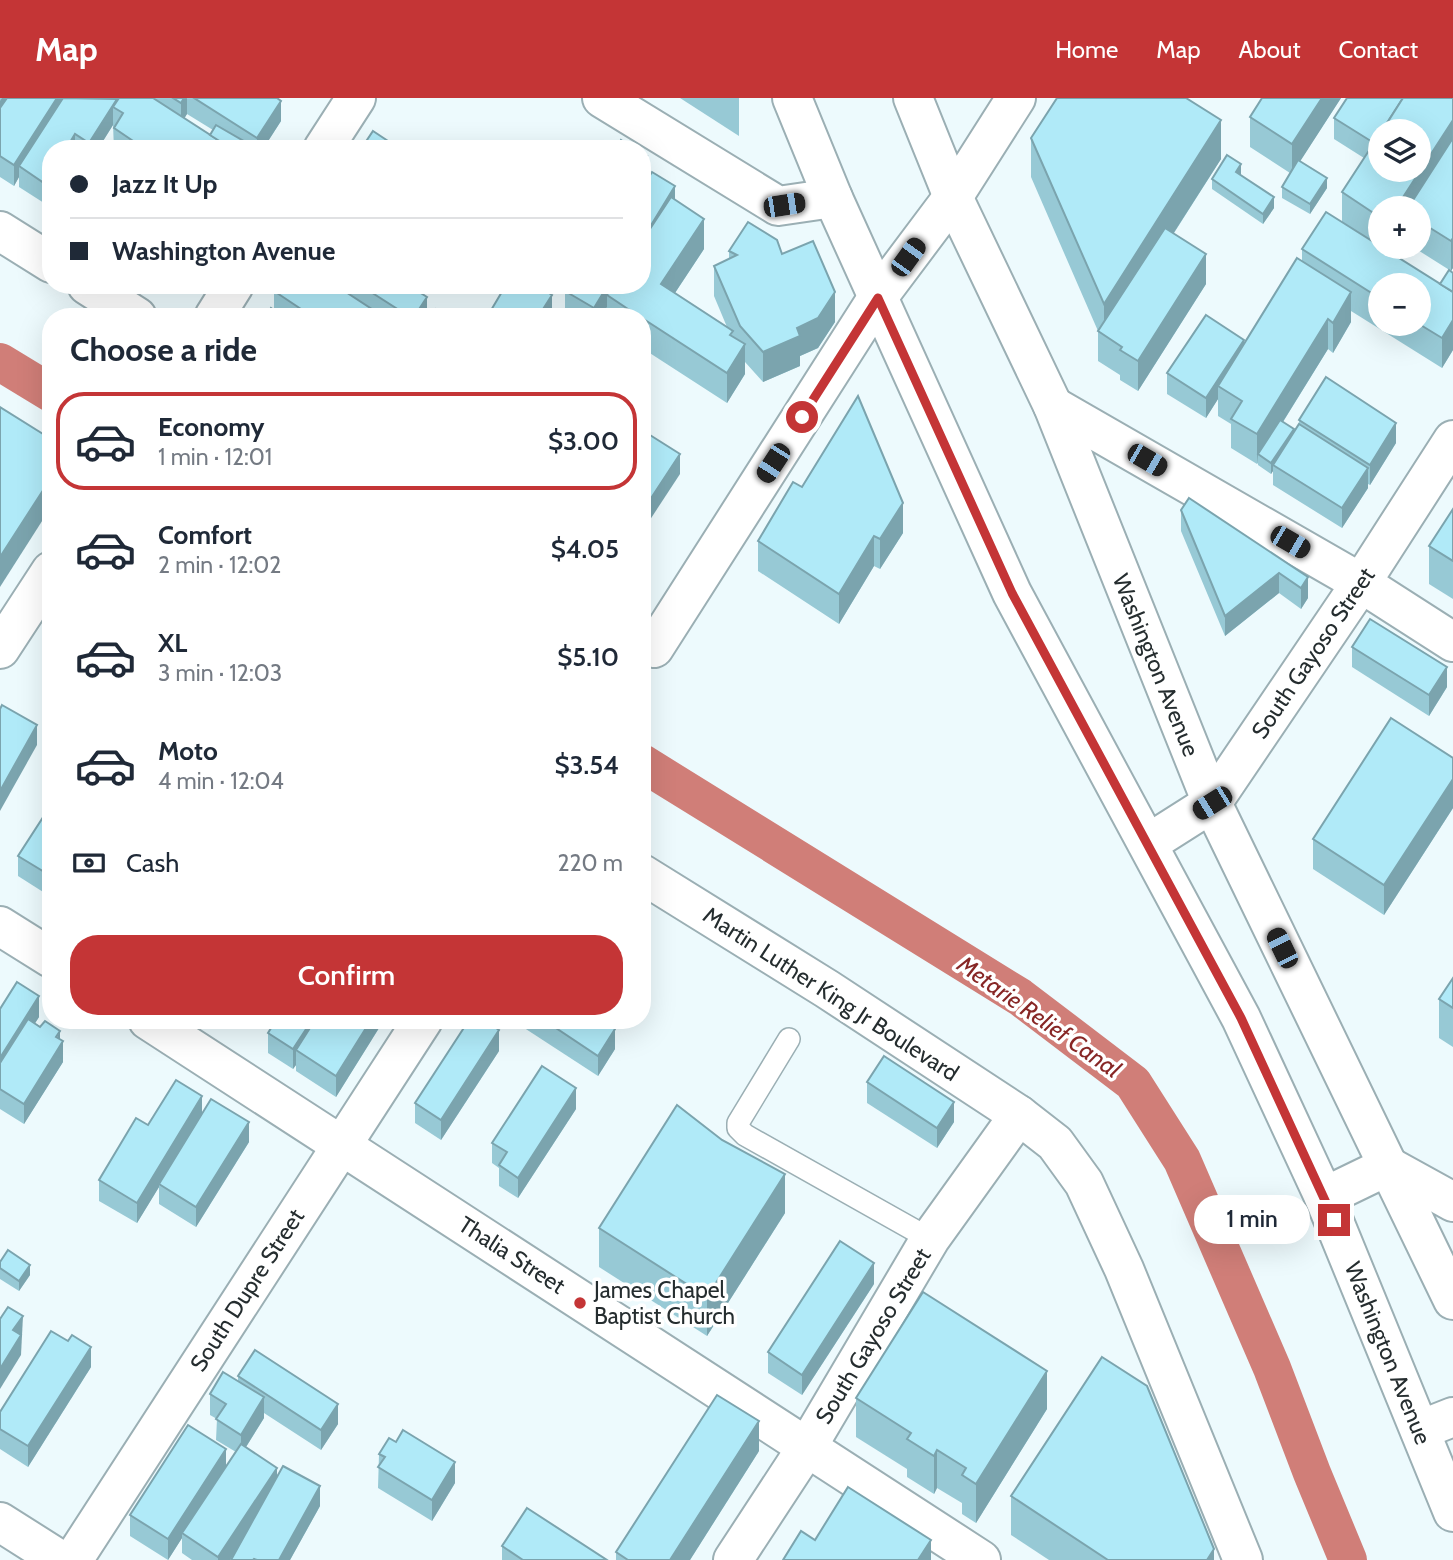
<!DOCTYPE html>
<html lang="en">
<head>
<meta charset="utf-8">
<style>
  :root { --surface:#fff; --page:#f6f6f7; --text:#1f2937; --muted:#747a83; --line:#e0e1e3; --accent:#c43536 }
  body { margin:0; font-family:Cabin,sans-serif; background:var(--page); color:var(--text); height:100vh; display:flex; flex-direction:column; font-size:26px; white-space:nowrap }
  * { box-sizing:border-box; margin:0 }
  p { font-size:23px; color:var(--muted) }
  .icon { flex:none; width:38px; height:38px; fill:none; stroke:currentColor; stroke-width:2; stroke-linecap:round; stroke-linejoin:round }
  .map { position:relative; flex:1; overflow:hidden }
  .sheet { position:absolute; left:42px; top:210px; width:609px; height:721px; display:flex; flex-direction:column; background:var(--surface); border-radius:28px; box-shadow:0 7px 28px #0002 }
  .sheet>* { flex:none }
  .guide { position:absolute; left:42px; top:42px; width:609px; height:154px; border-radius:28px; box-shadow:0 7px 28px #0002; display:grid; align-content:center; height:154px; padding:0 28px; background:var(--surface) }
  .controls { position:absolute; left:1368px; top:21px; display:grid; gap:14px }
  .controls a { display:grid; place-items:center; width:63px; height:63px; border-radius:50%; background:var(--surface); box-shadow:0 7px 28px #0002; font-size:35px }
  .end { position:absolute; width:32px; height:32px; margin:-16px; border:9px solid #c43536; background:#fff; box-shadow:0 0 0 4px #fff }
  .from { border-radius:50% }
  .bubble { position:absolute; height:49px; border-radius:24px; background:var(--surface); box-shadow:0 7px 28px #0002; font-size:23px; font-weight:600; line-height:49px; text-align:center }
  .car { position:absolute; width:21px; height:42px; margin:-21px -10px; border-radius:9px; box-shadow:0 0 5px 2px #0007; background:linear-gradient(#222 24%,#8ab4d8 0 40%,#222 0 76%,#8ab4d8 0 86%,#222 0) }
  .guide b { display:flex; align-items:center; gap:24px; height:66px; font-size:26px }
  .guide b+b { border-top:2px solid var(--line) }
  .guide i { width:18px; height:18px; background:var(--text) }
  ul { padding:0; list-style:none }
  li { display:flex; align-items:center; gap:21px; height:98px; margin:0 14px 10px; padding:0 14px; border:4px solid transparent; border-radius:28px }
  li div { flex:1 }
  li b { display:block; font-size:26px }
  li em { font-style:normal; font-weight:600 }
  li.selected { border-color:var(--accent) }
  li>.icon { width:63px; height:63px; stroke-width:1.5 }
  h2 { padding:0 28px; font-size:32px; line-height:84px }
  .pay { display:flex; align-items:center; gap:18px; height:77px; padding:0 28px; font-size:26px }
  .pay p { margin-inline-start:auto }
  .primary-button { display:flex; gap:14px; margin-top:auto; padding:14px 28px }
  .primary-button a { flex:1; height:80px; border-radius:28px; background:var(--accent); color:#fff; font-size:28px; font-weight:600; line-height:80px; text-align:center }
  header { display:flex; align-items:center; gap:42px; box-sizing:border-box; height:98px; padding:0 35px; background:var(--accent); color:#fff }
  header strong { font-size:33px }
  nav { display:flex; gap:38px; margin-inline-start:auto; font-size:24px }
  .map>svg:first-child { display:block }
  .lines { fill:none; stroke-linecap:round; stroke-linejoin:round }
  .canal { stroke:#d07e78; stroke-width:38 }
  .service-casing { stroke:#9bafb4; stroke-width:24 }
  .minor-casing { stroke:#9bafb4; stroke-width:42 }
  .tertiary-casing { stroke:#9bafb4; stroke-width:42 }
  .service { stroke:#fff; stroke-width:21 }
  .minor { stroke:#fff; stroke-width:38 }
  .tertiary { stroke:#fff; stroke-width:38 }
  .wall { fill:#97c9d5; fill-rule:evenodd }
  .shaded-wall { fill:#7ba4ae }
  .building { fill:#b0eaf8; stroke:#7ba4ae; stroke-width:2 }
  .route { stroke:#c43536; stroke-width:9 }
  .poi-dot { fill:#c43536; stroke:#fff; stroke-width:2.5 }
  .labels { text-anchor:middle; stroke-width:7; stroke-linejoin:round; paint-order:stroke }
  .street-label { font-size:23px; fill:#252d2f; stroke:#fff }
  .poi-label { font-size:23px; fill:#252d2f; stroke:#fff; text-anchor:start }
  .water-label { font-size:24px; font-style:italic; fill:#872625; stroke:#fff }
</style>
</head>
<body>
<header>
<strong>Map</strong>
<nav><a>Home</a><a>Map</a><a>About</a><a>Contact</a></nav>
</header>
<div class="map">
<svg width="1453" height="1462" viewBox="0 0 1453 1462">
  <rect width="100%" height="100%" fill="#edfafd"/>
  <g class="lines">
    <g class="canal">
      <polyline points="0,264 51,295"/>
      <polyline points="642,665 1020,899 1133,985 1182,1062 1272,1270 1312,1375 1348,1462"/>
    </g>
    <g class="service-casing">
      <polyline id="service" points="789,941 738,1025 738,1030 745,1037 930,1141"/>
    </g>
    <g class="minor-casing">
      <g id="minor">
        <polyline points="602,0 778,108 833,100"/>
        <polyline points="323,51 356,0"/>
        <polyline points="0,133 51,165"/>
        <polyline points="87,187 137,219"/>
        <polyline points="214,219 234,187"/>
        <polyline points="1053,308 1361,485 1453,544"/>
        <polyline points="642,543 654,550 878,199 953,99 1016,0"/>
        <polyline points="0,551 51,473"/>
        <polyline points="1149,745 1212,705 1361,485 1453,342"/>
        <polyline points="642,776 827,891 1019,1017 1055,1045 1084,1085 1124,1171 1243,1462"/>
        <polyline points="0,828 51,860"/>
        <polyline points="148,922 981,1462"/>
        <polyline points="1324,1099 1388,1068 1453,1104"/>
        <polyline points="1420,1332 1453,1319"/>
        <polyline points="0,1424 60,1462"/>
        <polyline points="73,1462 423,922"/>
        <polyline points="733,1462 807,1349 930,1141 1019,1017"/>
      </g>
    </g>
    <g class="tertiary-casing">
      <g id="tertiary">
        <polyline points="792,0 833,100 1012,495 1241,920 1324,1099 1453,1414"/>
        <polyline points="913,0 953,99 1053,308 1212,705 1453,1202"/>
      </g>
    </g>
    <use href="#service" class="service"/>
    <use href="#minor" class="minor"/>
    <use href="#tertiary" class="tertiary"/>
  </g>
  <g class="wall">
    <path d="M 0,0 L 117,3 L 119,0 L 277,0 L 281,23 L 263,51 L 114,51 L 113,27 L 98,51 L 51,51 L 44,105 L 19,89 L 19,79 L 14,88 L 0,79 ZM 187,16 L 213,32 L 210,37 L 184,20 Z"/>
    <polygon points="680,0 739,0 739,38"/>
    <polygon points="1262,0 1341,0 1300,63 1327,90 1310,116 1282,100 1282,89 1290,75 1250,49 1250,19"/>
    <path d="M 1453,0 L 1453,170 L 1451,173 L 1413,149 L 1419,149 L 1419,110 L 1381,110 L 1381,149 L 1390,149 L 1388,153 L 1440,186 L 1453,175 L 1453,252 L 1442,270 L 1351,213 L 1351,224 L 1333,255 L 1328,251 L 1283,324 L 1294,334 L 1299,326 L 1299,322 L 1396,345 L 1370,387 L 1368,386 L 1368,390 L 1342,430 L 1273,387 L 1273,373 L 1271,376 L 1258,367 L 1258,365 L 1257,366 L 1231,350 L 1231,326 L 1218,318 L 1218,301 L 1206,320 L 1167,296 L 1167,275 L 1244,245 L 1302,163 L 1302,151 L 1342,124 L 1342,94 L 1364,60 L 1334,41 L 1334,20 ZM 1381,187 L 1419,226 L 1381,226 Z"/>
    <polygon points="1031,40 1221,61 1174,135 1206,186 1138,293 1120,282 1120,277 1098,263 1098,233 1031,79"/>
    <polygon points="1240,77 1274,110 1263,126 1212,91 1212,81"/>
    <polygon points="675,102 704,151 675,195 727,229 714,198 714,168 729,161 729,153 782,156 835,224 818,250 800,258 800,268 763,284 745,264 745,276 727,305 642,250 642,219 607,219 607,209 601,219 574,219 565,213 565,194 560,191 560,187 642,187"/>
    <polygon points="277,187 408,187 427,219 266,219 274,212 274,193"/>
    <polygon points="802,389 903,435 880,471 874,468 839,526 758,473 758,443"/>
    <polygon points="1453,411 1453,501 1429,486 1429,448"/>
    <polygon points="1181,412 1308,479 1308,500 1301,511 1279,495 1225,538 1181,433"/>
    <polygon points="1352,549 1447,589 1429,618 1352,569"/>
    <polygon points="1453,660 1453,710 1384,817 1313,771 1313,741"/>
    <polygon points="51,707 51,799 18,778 18,758"/>
    <polygon points="1453,880 1453,949 1439,940 1439,901"/>
    <polygon points="0,911 39,919 35,925 60,941 63,964 24,1026 0,1011"/>
    <polygon points="254,922 265,922 262,927"/>
    <polygon points="384,922 336,999 296,973 296,967 293,971 268,955 268,935"/>
    <polygon points="512,922 602,922 615,951 598,978"/>
    <polygon points="499,953 441,1042 415,1025 415,1005"/>
    <polygon points="867,984 954,1024 937,1050 867,1005"/>
    <polygon points="576,1011 518,1100 499,1088 499,1070 492,1065 492,1045"/>
    <polygon points="202,1016 249,1044 196,1129 159,1106 159,1089 137,1125 99,1103 99,1082 148,1027"/>
    <polygon points="785,1115 707,1238 599,1169 599,1130"/>
    <polygon points="0,1164 30,1177 19,1193 0,1181"/>
    <polygon points="874,1186 802,1297 768,1275 768,1254"/>
    <polygon points="68,1243 91,1269 28,1369 0,1351 0,1331"/>
    <polygon points="238,1278 338,1326 321,1352 264,1315 264,1320 246,1349 277,1378 320,1408 290,1462 231,1462 238,1450 230,1462 192,1462 182,1455 182,1440 168,1462 130,1438 130,1417 226,1369 236,1354 216,1342 217,1321 210,1317 210,1296 238,1284"/>
    <polygon points="856,1300 1047,1311 976,1425 962,1416 962,1405 937,1390 934,1396 907,1379 907,1371 856,1339"/>
    <polygon points="759,1353 690,1462 616,1462 616,1454"/>
    <polygon points="379,1356 455,1385 432,1423 378,1390"/>
    <polygon points="1011,1398 1214,1462 1049,1462 1011,1437"/>
    <polygon points="502,1448 607,1462 502,1462"/>
  </g>
  <g class="shaded-wall">
    <polygon points="2,0 14,0 0,23 0,3"/>
    <polygon points="57,0 67,0 19,68 19,79 14,88 14,67"/>
    <polygon points="184,0 187,0 187,16 181,26 181,5"/>
    <polygon points="1322,0 1341,0 1292,76 1292,46"/>
    <polygon points="117,1 117,11 113,9 113,27 98,51 89,51 89,45"/>
    <polygon points="281,3 281,23 263,51 257,51 257,40"/>
    <polygon points="1221,22 1221,61 1107,239 1104,237 1104,206"/>
    <polygon points="1453,22 1453,52 1415,110 1396,110"/>
    <polygon points="75,36 75,51 66,51"/>
    <polygon points="647,58 647,78 642,86 642,65"/>
    <polygon points="1241,66 1241,77 1236,84 1236,74"/>
    <polygon points="51,74 51,94 44,105 44,85"/>
    <polygon points="1327,80 1327,90 1310,116 1310,106"/>
    <polygon points="675,88 675,109 642,142"/>
    <polygon points="1274,99 1274,110 1263,126 1263,116"/>
    <polygon points="704,121 704,151 661,216 661,186"/>
    <polygon points="1453,140 1453,170 1451,173 1451,143"/>
    <polygon points="1206,156 1206,186 1138,293 1138,263"/>
    <polygon points="608,187 620,187 607,197 607,209 601,219 594,219 594,210"/>
    <polygon points="835,194 835,224 818,250 800,258 800,268 763,284 763,254 797,230"/>
    <polygon points="1351,194 1351,224 1333,255 1333,225"/>
    <polygon points="552,197 552,219 538,219"/>
    <polygon points="427,199 427,219 414,219"/>
    <polygon points="1328,221 1328,251 1261,359 1258,356 1257,366 1257,336"/>
    <polygon points="1453,222 1453,252 1442,270 1442,240"/>
    <polygon points="1244,242 1244,262 1218,288 1218,301 1206,320 1206,300"/>
    <polygon points="745,246 745,276 727,305 727,275"/>
    <polygon points="1396,325 1396,345 1370,387 1370,367"/>
    <polygon points="1294,331 1294,341 1273,367 1273,373 1271,376 1271,365"/>
    <polygon points="680,356 680,376 642,434 642,414"/>
    <polygon points="1368,370 1368,390 1342,430 1342,410"/>
    <polygon points="51,380 51,409 0,489 0,459"/>
    <polygon points="903,405 903,435 880,471 880,441"/>
    <polygon points="874,438 874,468 839,526 839,496"/>
    <polygon points="1279,475 1279,495 1225,538 1225,518"/>
    <polygon points="1308,479 1308,500 1301,511 1301,490"/>
    <polygon points="1447,569 1447,589 1429,618 1429,597"/>
    <polygon points="37,627 37,647 0,713 0,693"/>
    <polygon points="1453,681 1453,710 1384,817 1384,787"/>
    <polygon points="39,898 39,919 0,980 0,960"/>
    <polygon points="312,922 325,922 296,952 296,967 293,971 293,951"/>
    <polygon points="371,922 384,922 336,999 336,978"/>
    <polygon points="615,931 615,951 598,978 598,958"/>
    <polygon points="499,932 499,953 441,1042 441,1022"/>
    <polygon points="60,933 60,948 63,943 63,964 24,1026 24,1006"/>
    <polygon points="576,990 576,1011 518,1100 518,1080"/>
    <polygon points="202,998 202,1018 159,1086 159,1089 137,1125 137,1105"/>
    <polygon points="954,1004 954,1024 937,1050 937,1030"/>
    <polygon points="249,1024 249,1044 196,1129 196,1109"/>
    <polygon points="785,1076 785,1115 707,1238 707,1199"/>
    <polygon points="874,1165 874,1186 802,1297 802,1277"/>
    <polygon points="30,1167 30,1177 19,1193 19,1183"/>
    <polygon points="23,1218 21,1257 0,1291 0,1271 13,1232"/>
    <polygon points="91,1249 91,1269 28,1369 28,1348"/>
    <polygon points="1047,1273 1047,1311 976,1425 976,1386"/>
    <polygon points="264,1299 264,1320 241,1357 241,1337"/>
    <polygon points="338,1306 338,1326 321,1352 321,1332"/>
    <polygon points="759,1323 759,1353 690,1462 670,1462"/>
    <polygon points="226,1351 226,1372 182,1435 182,1440 168,1462 168,1441"/>
    <polygon points="937,1352 937,1390 934,1396 934,1358"/>
    <polygon points="455,1364 455,1385 432,1423 432,1402"/>
    <polygon points="277,1370 277,1391 230,1462 218,1462 218,1459"/>
    <polygon points="320,1388 320,1408 290,1462 279,1462"/>
    <polygon points="931,1442 931,1462 918,1462"/>
    <polygon points="1214,1451 1214,1462 1207,1462"/>
  </g>
  <g class="building">
    <polygon points="7,0 57,0 14,67 0,58 0,10"/>
    <polygon points="63,0 117,1 89,45 75,36 66,51 51,51 51,74 44,85 19,68"/>
    <polygon points="119,0 153,0 232,51 145,51 114,30 123,15 113,9"/>
    <polygon points="173,0 184,0 181,5"/>
    <polygon points="194,0 277,0 281,3 257,40"/>
    <polygon points="1057,0 1186,0 1221,22 1104,206 1031,40"/>
    <polygon points="1262,0 1322,0 1292,46 1250,19"/>
    <polygon points="1347,0 1403,0 1374,45 1334,20"/>
    <polygon points="1403,0 1453,0 1453,22 1396,110 1381,110 1381,120 1342,94 1381,34 1381,72 1419,72 1419,33 1382,33"/>
    <polygon points="216,27 247,45 244,51 232,51 210,37"/>
    <polygon points="373,33 400,51 361,51"/>
    <polygon points="1453,40 1453,140 1451,143 1419,123 1419,110 1408,110"/>
    <polygon points="621,42 635,51 616,51"/>
    <polygon points="642,55 647,58 642,65"/>
    <polygon points="1227,57 1241,66 1236,74 1274,99 1263,116 1212,81"/>
    <polygon points="1298,62 1327,80 1310,106 1282,89"/>
    <polygon points="652,74 675,88 642,142 642,90"/>
    <polygon points="671,99 704,121 661,186 733,233 730,237 745,246 727,275 642,220 642,219 640,219 607,197 613,187 642,187 642,143"/>
    <polygon points="1326,114 1453,194 1453,222 1442,240 1419,226 1419,187 1381,187 1381,201 1302,151"/>
    <polygon points="748,124 777,142 782,156 813,143 835,194 818,220 797,230 800,238 763,254 740,228 714,168 737,157 729,153"/>
    <polygon points="1165,130 1206,156 1138,263 1120,252 1122,249 1098,233"/>
    <polygon points="1297,160 1351,194 1333,225 1328,221 1257,336 1231,321 1242,303 1218,288"/>
    <polygon points="1449,172 1453,175 1453,194 1440,186"/>
    <polygon points="277,187 335,187 384,219 313,219 274,193"/>
    <polygon points="360,187 408,187 427,199 414,219 410,219"/>
    <polygon points="506,187 536,187 552,197 538,219 487,219"/>
    <polygon points="569,187 608,187 594,210 565,193"/>
    <polygon points="271,210 284,219 266,219"/>
    <polygon points="436,211 449,219 431,219"/>
    <polygon points="1206,217 1244,242 1206,300 1167,275"/>
    <polygon points="1326,279 1396,325 1370,367 1299,322"/>
    <polygon points="858,298 903,405 880,441 874,438 839,496 758,443 793,384 802,389"/>
    <polygon points="0,309 51,341 51,380 0,459"/>
    <polygon points="1280,322 1294,331 1271,365 1258,356"/>
    <polygon points="1299,326 1368,370 1342,410 1273,367"/>
    <polygon points="642,332 680,356 642,414"/>
    <polygon points="1189,400 1308,479 1301,490 1279,475 1225,518 1181,412"/>
    <polygon points="1453,411 1453,463 1429,448"/>
    <polygon points="1370,521 1447,569 1429,597 1352,549"/>
    <polygon points="2,607 37,627 0,693 0,611"/>
    <polygon points="1391,620 1453,660 1453,681 1384,787 1313,741"/>
    <polygon points="51,707 51,778 18,758"/>
    <polygon points="1453,880 1453,910 1439,901"/>
    <polygon points="17,884 39,898 0,960 0,911"/>
    <polygon points="28,921 40,929 45,923 60,933 56,939 63,943 24,1006 0,991 0,965"/>
    <polygon points="276,922 312,922 293,951 268,935"/>
    <polygon points="315,922 371,922 336,978 296,952"/>
    <polygon points="469,922 484,922 499,932 441,1022 415,1005"/>
    <polygon points="544,922 602,922 615,931 598,958"/>
    <polygon points="884,958 954,1004 937,1030 867,984"/>
    <polygon points="542,968 576,990 518,1080 499,1067 507,1054 492,1045"/>
    <polygon points="176,982 202,998 137,1105 99,1082 136,1020 148,1027"/>
    <polygon points="211,1001 249,1024 196,1109 159,1086"/>
    <polygon points="677,1007 722,1042 785,1076 707,1199 599,1130"/>
    <polygon points="840,1143 874,1165 802,1277 768,1254"/>
    <polygon points="8,1152 30,1167 19,1183 0,1170 0,1164"/>
    <polygon points="923,1194 1047,1273 976,1386 962,1377 966,1370 937,1352 934,1358 907,1341 911,1335 856,1300"/>
    <polygon points="8,1209 23,1218 13,1232 21,1237 0,1271 0,1221"/>
    <polygon points="51,1233 68,1243 72,1237 91,1249 28,1348 0,1331 0,1314"/>
    <polygon points="255,1252 338,1306 321,1332 238,1278"/>
    <polygon points="1102,1259 1147,1288 1214,1451 1207,1462 1108,1462 1011,1398"/>
    <polygon points="223,1274 264,1299 241,1337 216,1321 226,1306 210,1296"/>
    <polygon points="717,1297 759,1323 670,1462 628,1462 616,1454"/>
    <polygon points="188,1327 226,1351 168,1441 130,1417"/>
    <polygon points="403,1332 455,1364 432,1402 378,1369 385,1359 379,1356 389,1340 396,1344"/>
    <polygon points="241,1346 277,1370 218,1459 182,1435"/>
    <polygon points="283,1368 320,1388 279,1462 257,1462 254,1461 253,1462 231,1462"/>
    <polygon points="848,1389 931,1442 918,1462 783,1462 801,1433 815,1442"/>
    <polygon points="527,1410 607,1462 523,1462 502,1448"/>
  </g>
  <g class="lines">
    <polyline class="route" points="802,319 878,200 1012,495 1241,920 1334,1122"/>
  </g>
  <circle class="poi-dot" cx="580" cy="1205" r="7"/>
  <g class="labels">
    <g class="street-label">
      <text transform="translate(1313 555) rotate(-56)" y="8">South Gayoso Street</text>
      <text transform="translate(1156 567) rotate(68)" y="8">Washington Avenue</text>
      <text transform="translate(831 896) rotate(33)" y="8">Martin Luther King Jr Boulevard</text>
      <text transform="translate(512 1157) rotate(33)" y="8">Thalia Street</text>
      <text transform="translate(247 1192) rotate(-57)" y="8">South Dupre Street</text>
      <text transform="translate(873 1238) rotate(-59)" y="8">South Gayoso Street</text>
      <text transform="translate(1388 1255) rotate(68)" y="8">Washington Avenue</text>
    </g>
    <g class="poi-label">
      <text x="594" y="1200">James Chapel<tspan x="594" dy="26">Baptist Church</tspan></text>
    </g>
    <g class="water-label">
      <text transform="translate(1039 919) rotate(35)" y="8">Metarie Relief Canal</text>
    </g>
  </g>
</svg>
<div class="controls">
<a><svg class="icon" aria-label="layers" viewBox="0 0 24 24"><path d="M12 4l9 5-9 5-9-5zM3 14l9 5 9-5"/></svg></a>
<a>+</a>
<a>−</a>
</div>
<i class="end from" style="left:802px;top:319px"></i>
<i class="end" style="left:1334px;top:1122px"></i>
<div class="bubble" style="left:1194px;top:1097px;width:116px">1 min</div>
<i class="car" style="left:784px;top:107px;rotate:81deg"></i>
<i class="car" style="left:908px;top:159px;rotate:36deg"></i>
<i class="car" style="left:1147px;top:362px;rotate:120deg"></i>
<i class="car" style="left:773px;top:365px;rotate:213deg"></i>
<i class="car" style="left:1290px;top:444px;rotate:120deg"></i>
<i class="car" style="left:1212px;top:705px;rotate:238deg"></i>
<i class="car" style="left:1282px;top:850px;rotate:334deg"></i>
<div class="guide">
<b><i class="from"></i>Jazz It Up</b>
<b><i></i>Washington Avenue</b>
</div>
<section class="sheet">
<h2>Choose a ride</h2>
<ul>
<li class="selected"><svg class="icon" aria-label="car" viewBox="0 0 24 24"><path d="M5 17H2v-5l4-1 3-4h7l3 4 3 1v5h-3M9 17h6M6 11h13"/><circle cx="7" cy="17" r="2"/><circle cx="17" cy="17" r="2"/></svg><div><b>Economy</b><p>1 min · 12:01</p></div><em>$3.00</em></li>
<li><svg class="icon" aria-label="car" viewBox="0 0 24 24"><path d="M5 17H2v-5l4-1 3-4h7l3 4 3 1v5h-3M9 17h6M6 11h13"/><circle cx="7" cy="17" r="2"/><circle cx="17" cy="17" r="2"/></svg><div><b>Comfort</b><p>2 min · 12:02</p></div><em>$4.05</em></li>
<li><svg class="icon" aria-label="car" viewBox="0 0 24 24"><path d="M5 17H2v-5l4-1 3-4h7l3 4 3 1v5h-3M9 17h6M6 11h13"/><circle cx="7" cy="17" r="2"/><circle cx="17" cy="17" r="2"/></svg><div><b>XL</b><p>3 min · 12:03</p></div><em>$5.10</em></li>
<li><svg class="icon" aria-label="car" viewBox="0 0 24 24"><path d="M5 17H2v-5l4-1 3-4h7l3 4 3 1v5h-3M9 17h6M6 11h13"/><circle cx="7" cy="17" r="2"/><circle cx="17" cy="17" r="2"/></svg><div><b>Moto</b><p>4 min · 12:04</p></div><em>$3.54</em></li>
</ul>
<div class="pay"><svg class="icon" aria-label="cash" viewBox="0 0 24 24"><path d="M3 7h18v10H3z"/><circle cx="12" cy="12" r="2"/></svg>Cash<p>220 m</p></div>
<div class="primary-button"><a>Confirm</a></div>
</section>
</div>
</body>
</html>
